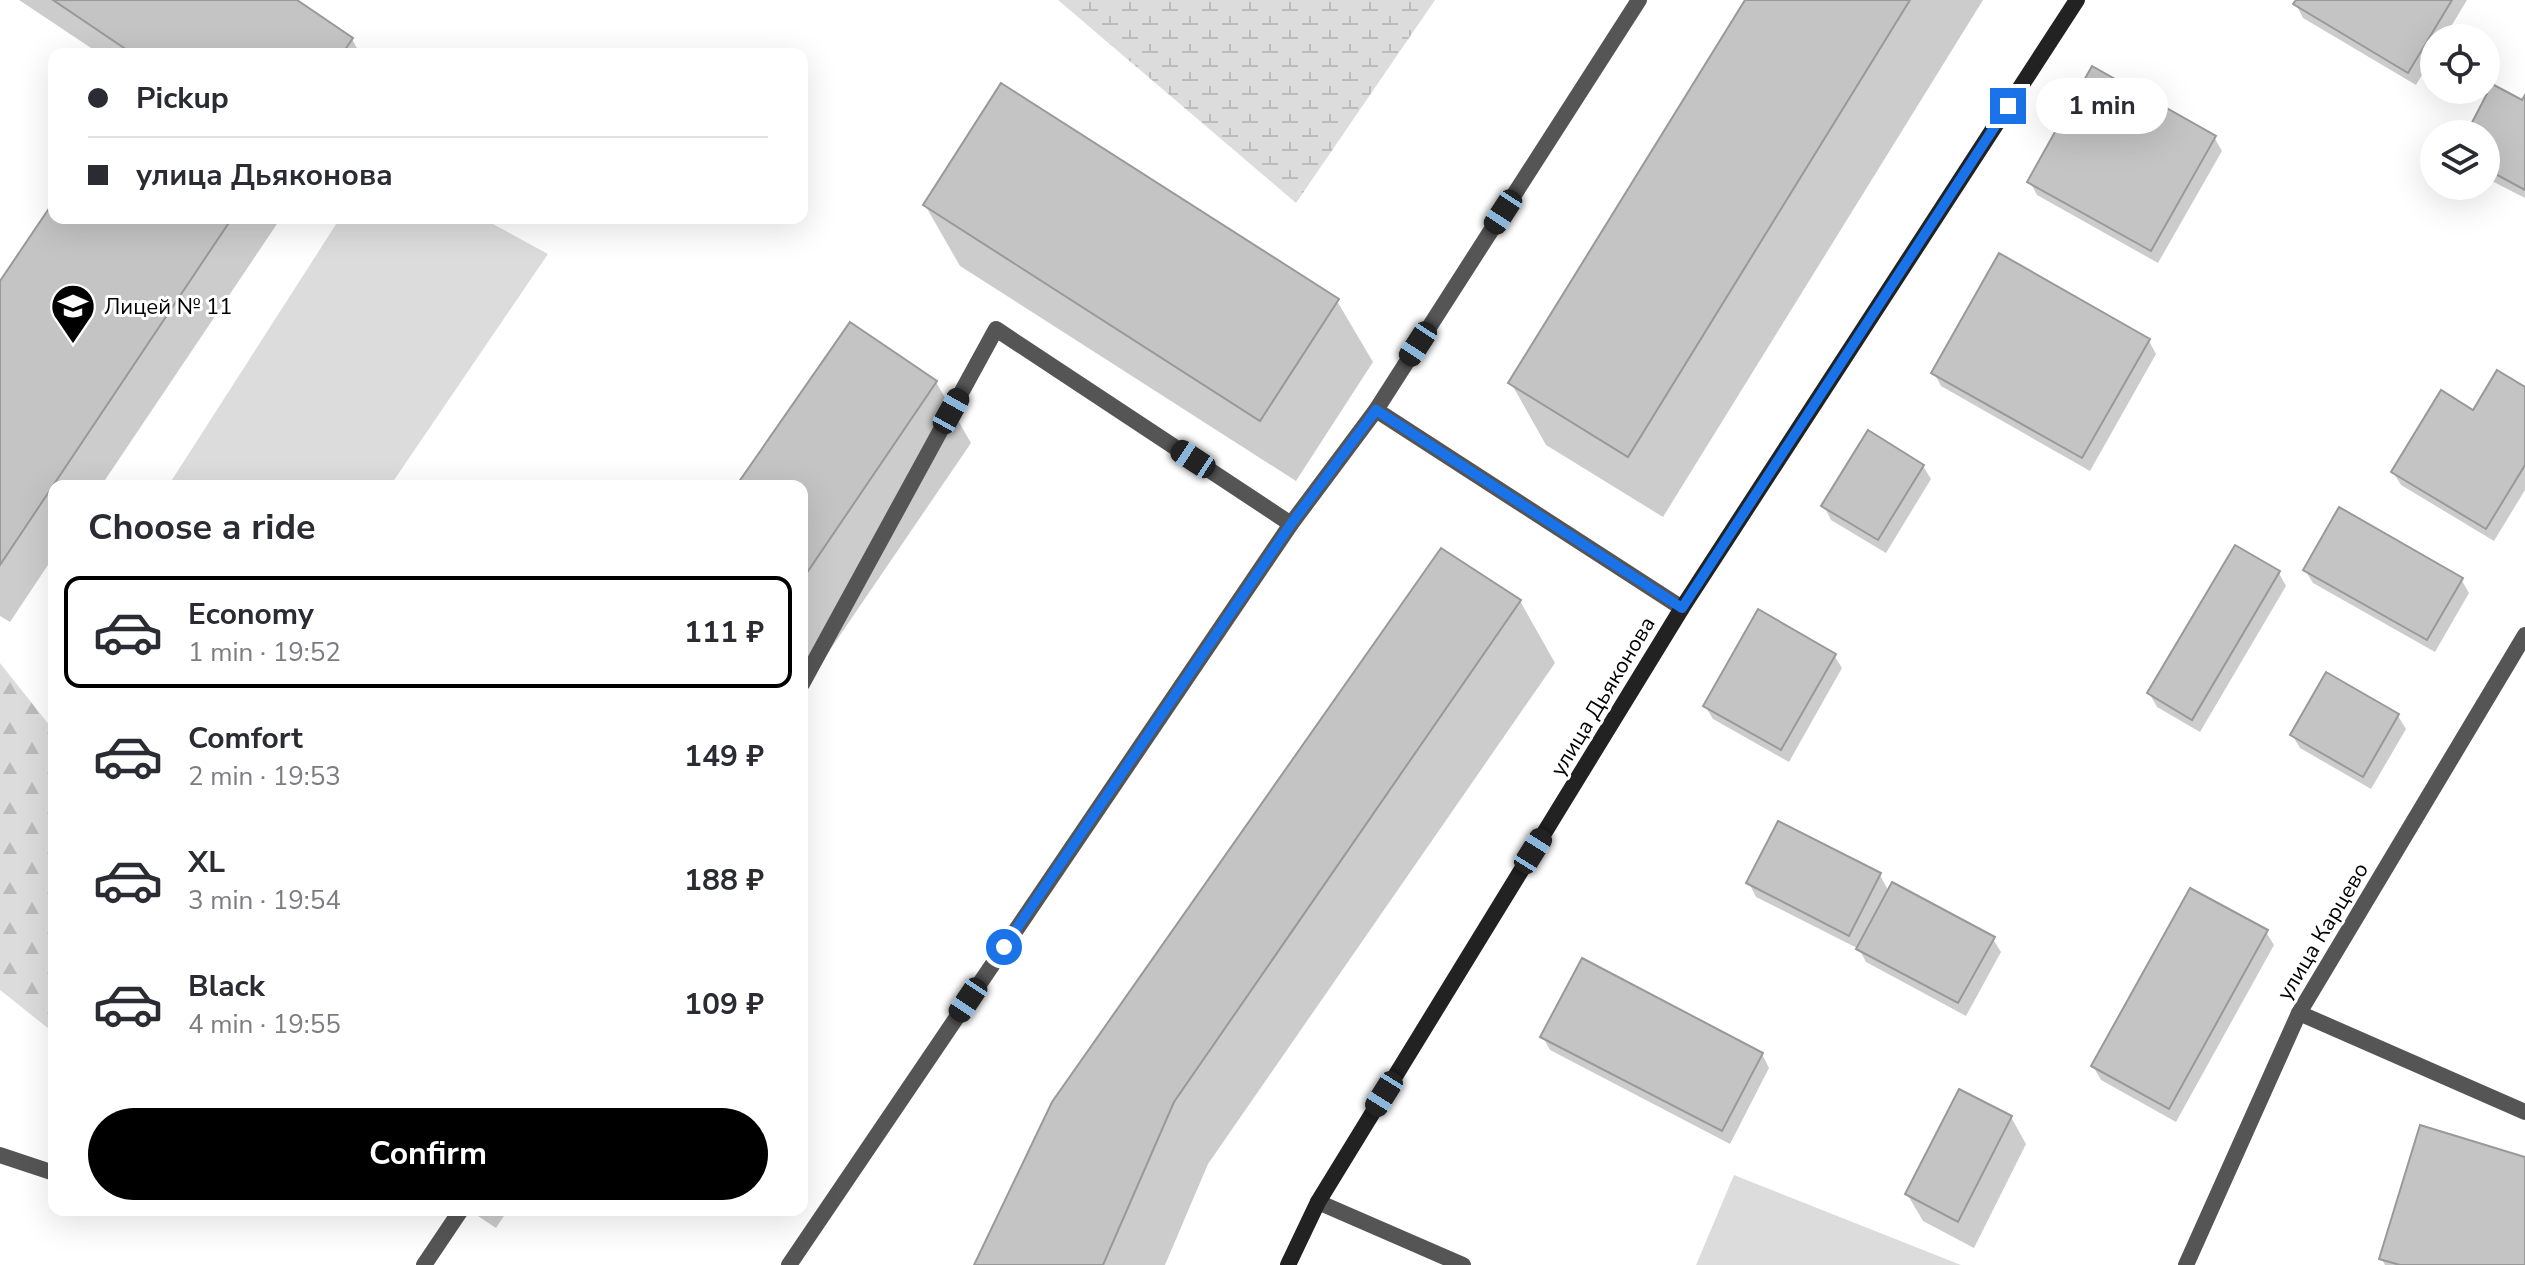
<!DOCTYPE html>
<html lang="en">
<head>
<meta charset="utf-8">
<style>
  :root { --surface:#fff; --page:#f2f2f3; --text:#2b2b33; --muted:#7c7c81; --line:#e1e1e2; --accent:#000 }
  body { margin:0; font-family:"Nunito Sans",sans-serif; background:var(--page); color:var(--text); height:100vh; display:flex; flex-direction:column; font-size:30px; white-space:nowrap }
  * { box-sizing:border-box; margin:0 }
  p { font-size:26px; color:var(--muted) }
  .icon { flex:none; width:44px; height:44px; fill:none; stroke:currentColor; stroke-width:2; stroke-linecap:round; stroke-linejoin:round }
  .map { position:relative; flex:1; overflow:hidden }
  .details { position:absolute; left:48px; top:480px; width:760px; height:736px; display:flex; flex-direction:column; background:var(--surface); border-radius:16px; box-shadow:0 8px 32px #0002 }
  .details>* { flex:none }
  .banner { position:absolute; left:48px; top:48px; width:760px; height:176px; border-radius:16px; box-shadow:0 8px 32px #0002; display:grid; align-content:center; height:176px; padding:0 40px; background:var(--surface) }
  .fabs { position:absolute; left:2420px; top:24px; display:grid; gap:16px }
  .fabs a { display:grid; place-items:center; width:80px; height:80px; border-radius:50%; background:var(--surface); box-shadow:0 8px 32px #0002; font-size:40px }
  .end { position:absolute; width:36px; height:36px; margin:-18px; border:10px solid #1a73e8; background:#fff; box-shadow:0 0 0 4px #fff }
  .from { border-radius:50% }
  .bubble { position:absolute; height:56px; border-radius:28px; background:var(--surface); box-shadow:0 8px 32px #0002; font-size:26px; font-weight:700; line-height:56px; text-align:center }
  .car { position:absolute; width:24px; height:48px; margin:-24px -12px; border-radius:10px; box-shadow:0 0 6px 2px #0007; background:linear-gradient(#222 24%,#8ab4d8 0 40%,#222 0 76%,#8ab4d8 0 86%,#222 0) }
  .banner b { display:flex; align-items:center; gap:28px; height:76px; font-size:30px }
  .banner b+b { border-top:2px solid var(--line) }
  .banner i { width:20px; height:20px; background:var(--text) }
  ul { padding:0; list-style:none }
  li { display:flex; align-items:center; gap:24px; height:112px; margin:0 16px 12px; padding:0 24px; border:4px solid transparent; border-radius:16px }
  li div { flex:1 }
  li b { display:block; font-size:30px }
  li em { font-style:normal; font-weight:700 }
  li.on { border-color:var(--accent) }
  li>.icon { width:72px; height:72px; stroke-width:1.5 }
  h2 { padding:0 40px; font-size:36px; line-height:96px }
  .action { display:flex; gap:16px; margin-top:auto; padding:16px 40px }
  .action a { flex:1; height:92px; border-radius:48px; background:var(--accent); color:#fff; font-size:32px; font-weight:700; line-height:92px; text-align:center }
  .map>svg:first-child { display:block }
  .forest { fill:url(#forest-firs) }
  .wetland { fill:url(#wetland-marsh) }
  .green { fill:#dcdcdc }
  .shadow { fill:#0003 }
  .building { fill:#c4c4c4; stroke:#999; stroke-width:2 }
  .lines { fill:none; stroke-linecap:round; stroke-linejoin:round }
  .lane { stroke:#555; stroke-width:16 }
  .street { stroke:#555; stroke-width:16 }
  .secondary { stroke:#222; stroke-width:16 }
  .route { stroke:#1a73e8; stroke-width:10 }
  .labels { text-anchor:middle; stroke-width:6; stroke-linejoin:round; paint-order:stroke }
  .poi-label { font-size:22px; fill:#000; stroke:#fff; text-anchor:start }
  .street-label { font-size:22px; fill:#000; stroke:#fff }
</style>
</head>
<body>
<div class="map">
<svg width="2525" height="1265" viewBox="0 0 2525 1265">
  <defs>
    <pattern id="forest-firs" width="22" height="20" patternUnits="userSpaceOnUse" patternTransform="scale(2)"><rect width="22" height="20" fill="#dcdcdc"/><path d="M5 1l3.5 6h-7zM16 11l3.5 6h-7z" fill="#bbb"/></pattern>
    <pattern id="wetland-marsh" width="20" height="14" patternUnits="userSpaceOnUse" patternTransform="scale(2)"><rect width="20" height="14" fill="#dcdcdc"/><path d="M1 5h8M5 5V1M11 12h8M15 12V8" fill="none" stroke="#bbb"/></pattern>
  </defs>
  <rect width="100%" height="100%" fill="#fff"/>
  <polygon class="forest" points="0,663 54,731 54,1033 0,990"/>
  <polygon class="wetland" points="1058,0 1435,0 1296,203"/>
  <g class="green">
    <polygon points="340,218 482,218 548,254 390,486 168,486"/>
    <polygon points="1734,1175 1961,1265 1696,1265"/>
  </g>
  <g class="shadow">
    <polygon points="19,0 293,0 352,39 360,54 100,54"/>
    <polygon points="1747,0 1983,0 1663,517 1546,445 1511,383"/>
    <polygon points="2298,0 2467,0 2444,38 2434,38 2434,55 2416,85 2303,18 2296,4"/>
    <polygon points="2525,99 2525,198 2486,178 2486,134 2468,134"/>
    <polygon points="2214,137 2222,151 2158,263 2037,195 2030,182"/>
    <polygon points="54,205 54,218 281,218 101,486 54,486 54,556 10,622 0,616 0,285"/>
    <polygon points="925,205 1337,301 1373,362 1296,481 960,266"/>
    <polygon points="2149,341 2156,354 2090,471 1941,386 1934,373"/>
    <polygon points="936,382 971,443 802,691 802,486 738,486"/>
    <polygon points="2525,389 2525,490 2494,541 2401,485 2393,472 2473,412"/>
    <polygon points="1923,466 1931,479 1886,553 1831,520 1824,506"/>
    <polygon points="2305,570 2461,579 2469,593 2435,652 2313,583"/>
    <polygon points="2279,573 2286,586 2200,732 2157,707 2149,693"/>
    <polygon points="1520,601 1555,663 1208,1164 1165,1265 976,1265"/>
    <polygon points="1834,655 1842,668 1789,762 1713,719 1705,706"/>
    <polygon points="2398,716 2406,729 2371,789 2300,748 2292,735"/>
    <polygon points="1880,875 1889,892 1993,939 2001,952 1966,1016 1866,962 1859,949 1756,897 1749,883"/>
    <polygon points="2266,932 2274,945 2176,1122 2101,1080 2093,1066"/>
    <polygon points="1543,1037 1762,1054 1769,1068 1730,1144 1550,1050"/>
    <polygon points="2011,1117 2026,1144 1974,1248 1923,1221 1907,1194"/>
    <polygon points="2525,1159 2525,1265 2385,1265 2381,1258"/>
    <polygon points="469,1210 508,1210 496,1228"/>
  </g>
  <g class="building">
    <polygon points="53,0 297,0 353,38 342,54 133,54"/>
    <polygon points="1745,0 1910,0 1628,457 1508,383"/>
    <polygon points="2296,0 2452,0 2408,73 2293,4"/>
    <polygon points="2092,66 2216,136 2151,251 2027,182"/>
    <polygon points="1001,83 1339,299 1260,421 923,205"/>
    <polygon points="2492,84 2522,100 2525,95 2525,190 2486,169 2486,134 2466,134"/>
    <polygon points="54,201 54,218 232,218 0,565 0,281"/>
    <polygon points="1999,253 2150,339 2082,458 1931,373"/>
    <polygon points="850,322 937,381 802,580 802,486 736,486"/>
    <polygon points="2497,370 2525,387 2525,465 2486,529 2391,472 2441,390 2473,410"/>
    <polygon points="1868,430 1924,465 1878,540 1821,506"/>
    <polygon points="2339,507 2463,578 2427,640 2303,570"/>
    <polygon points="2235,545 2280,571 2192,720 2147,693"/>
    <polygon points="1441,548 1521,600 1174,1102 1103,1265 974,1265 1052,1102"/>
    <polygon points="1758,609 1836,654 1781,750 1703,706"/>
    <polygon points="2326,672 2399,714 2363,777 2290,735"/>
    <polygon points="1778,821 1881,873 1849,936 1746,883"/>
    <polygon points="1892,882 1995,937 1958,1003 1856,949"/>
    <polygon points="2190,888 2268,930 2169,1109 2091,1066"/>
    <polygon points="1582,958 1763,1053 1722,1131 1540,1037"/>
    <polygon points="1959,1089 2012,1116 1958,1222 1905,1194"/>
    <polygon points="2420,1125 2525,1157 2525,1265 2400,1265 2379,1259"/>
  </g>
  <g class="lines">
    <g class="lane">
      <polyline points="1639,0 1376,410 1682,608"/>
      <polyline points="802,684 996,329 1291,524"/>
      <polyline points="0,1155 54,1173"/>
      <polyline points="424,1265 461,1210"/>
      <polyline points="789,1265 1291,524 1376,410"/>
      <polyline points="2186,1265 2299,1013"/>
    </g>
    <g class="street">
      <polyline points="2525,635 2299,1013 2525,1112"/>
      <polyline points="1318,1202 1463,1265"/>
    </g>
    <polyline class="secondary" points="1288,1265 1318,1202 1682,608 2077,0"/>
  </g>
  <g class="lines">
    <polyline class="route" points="1004,947 1291,524 1376,410 1682,608 2008,106"/>
  </g>
  <defs>
    <g id="school-pin" transform="scale(2.3)"><path d="M0 17L-7.5 6A9.5 9.5 0 1 1 7.5 6Z" fill="#000" stroke="#fff"/><path d="M0-5L7-2L0 1L-7-2ZM-4 1L0 2.5L4 1V4Q0 6-4 4Z" fill="#fff"/></g>
  </defs>
  <g fill-rule="evenodd">
    <use href="#school-pin" x="73" y="306"/>
  </g>
  <g class="labels">
    <g class="poi-label">
      <text x="104" y="314">Лицей № 11</text>
    </g>
    <g class="street-label">
      <text transform="translate(1602 696) rotate(-59)" y="8">улица Дьяконова</text>
      <text transform="translate(2322 931) rotate(-59)" y="8">улица Карцево</text>
    </g>
  </g>
</svg>
<div class="fabs">
<a><svg class="icon" aria-label="locate" viewBox="0 0 24 24"><circle cx="12" cy="12" r="6"/><path d="M12 2v4M12 18v4M2 12h4M18 12h4"/></svg></a>
<a><svg class="icon" aria-label="layers" viewBox="0 0 24 24"><path d="M12 4l9 5-9 5-9-5zM3 14l9 5 9-5"/></svg></a>
</div>
<i class="end from" style="left:1004px;top:947px"></i>
<i class="end" style="left:2008px;top:106px"></i>
<div class="bubble" style="left:2036px;top:78px;width:132px">1 min</div>
<i class="car" style="left:1503px;top:212px;rotate:213deg"></i>
<i class="car" style="left:1418px;top:344px;rotate:213deg"></i>
<i class="car" style="left:951px;top:411px;rotate:29deg"></i>
<i class="car" style="left:1193px;top:459px;rotate:303deg"></i>
<i class="car" style="left:1533px;top:851px;rotate:32deg"></i>
<i class="car" style="left:968px;top:1000px;rotate:214deg"></i>
<i class="car" style="left:1384px;top:1094px;rotate:212deg"></i>
<div class="banner">
<b><i class="from"></i>Pickup</b>
<b><i></i>улица Дьяконова</b>
</div>
<section class="details">
<h2>Choose a ride</h2>
<ul>
<li class="on"><svg class="icon" aria-label="car" viewBox="0 0 24 24"><path d="M5 17H2v-5l4-1 3-4h7l3 4 3 1v5h-3M9 17h6M6 11h13"/><circle cx="7" cy="17" r="2"/><circle cx="17" cy="17" r="2"/></svg><div><b>Economy</b><p>1 min · 19:52</p></div><em>111 ₽</em></li>
<li><svg class="icon" aria-label="car" viewBox="0 0 24 24"><path d="M5 17H2v-5l4-1 3-4h7l3 4 3 1v5h-3M9 17h6M6 11h13"/><circle cx="7" cy="17" r="2"/><circle cx="17" cy="17" r="2"/></svg><div><b>Comfort</b><p>2 min · 19:53</p></div><em>149 ₽</em></li>
<li><svg class="icon" aria-label="car" viewBox="0 0 24 24"><path d="M5 17H2v-5l4-1 3-4h7l3 4 3 1v5h-3M9 17h6M6 11h13"/><circle cx="7" cy="17" r="2"/><circle cx="17" cy="17" r="2"/></svg><div><b>XL</b><p>3 min · 19:54</p></div><em>188 ₽</em></li>
<li><svg class="icon" aria-label="car" viewBox="0 0 24 24"><path d="M5 17H2v-5l4-1 3-4h7l3 4 3 1v5h-3M9 17h6M6 11h13"/><circle cx="7" cy="17" r="2"/><circle cx="17" cy="17" r="2"/></svg><div><b>Black</b><p>4 min · 19:55</p></div><em>109 ₽</em></li>
</ul>
<div class="action"><a>Confirm</a></div>
</section>
</div>
</body>
</html>
